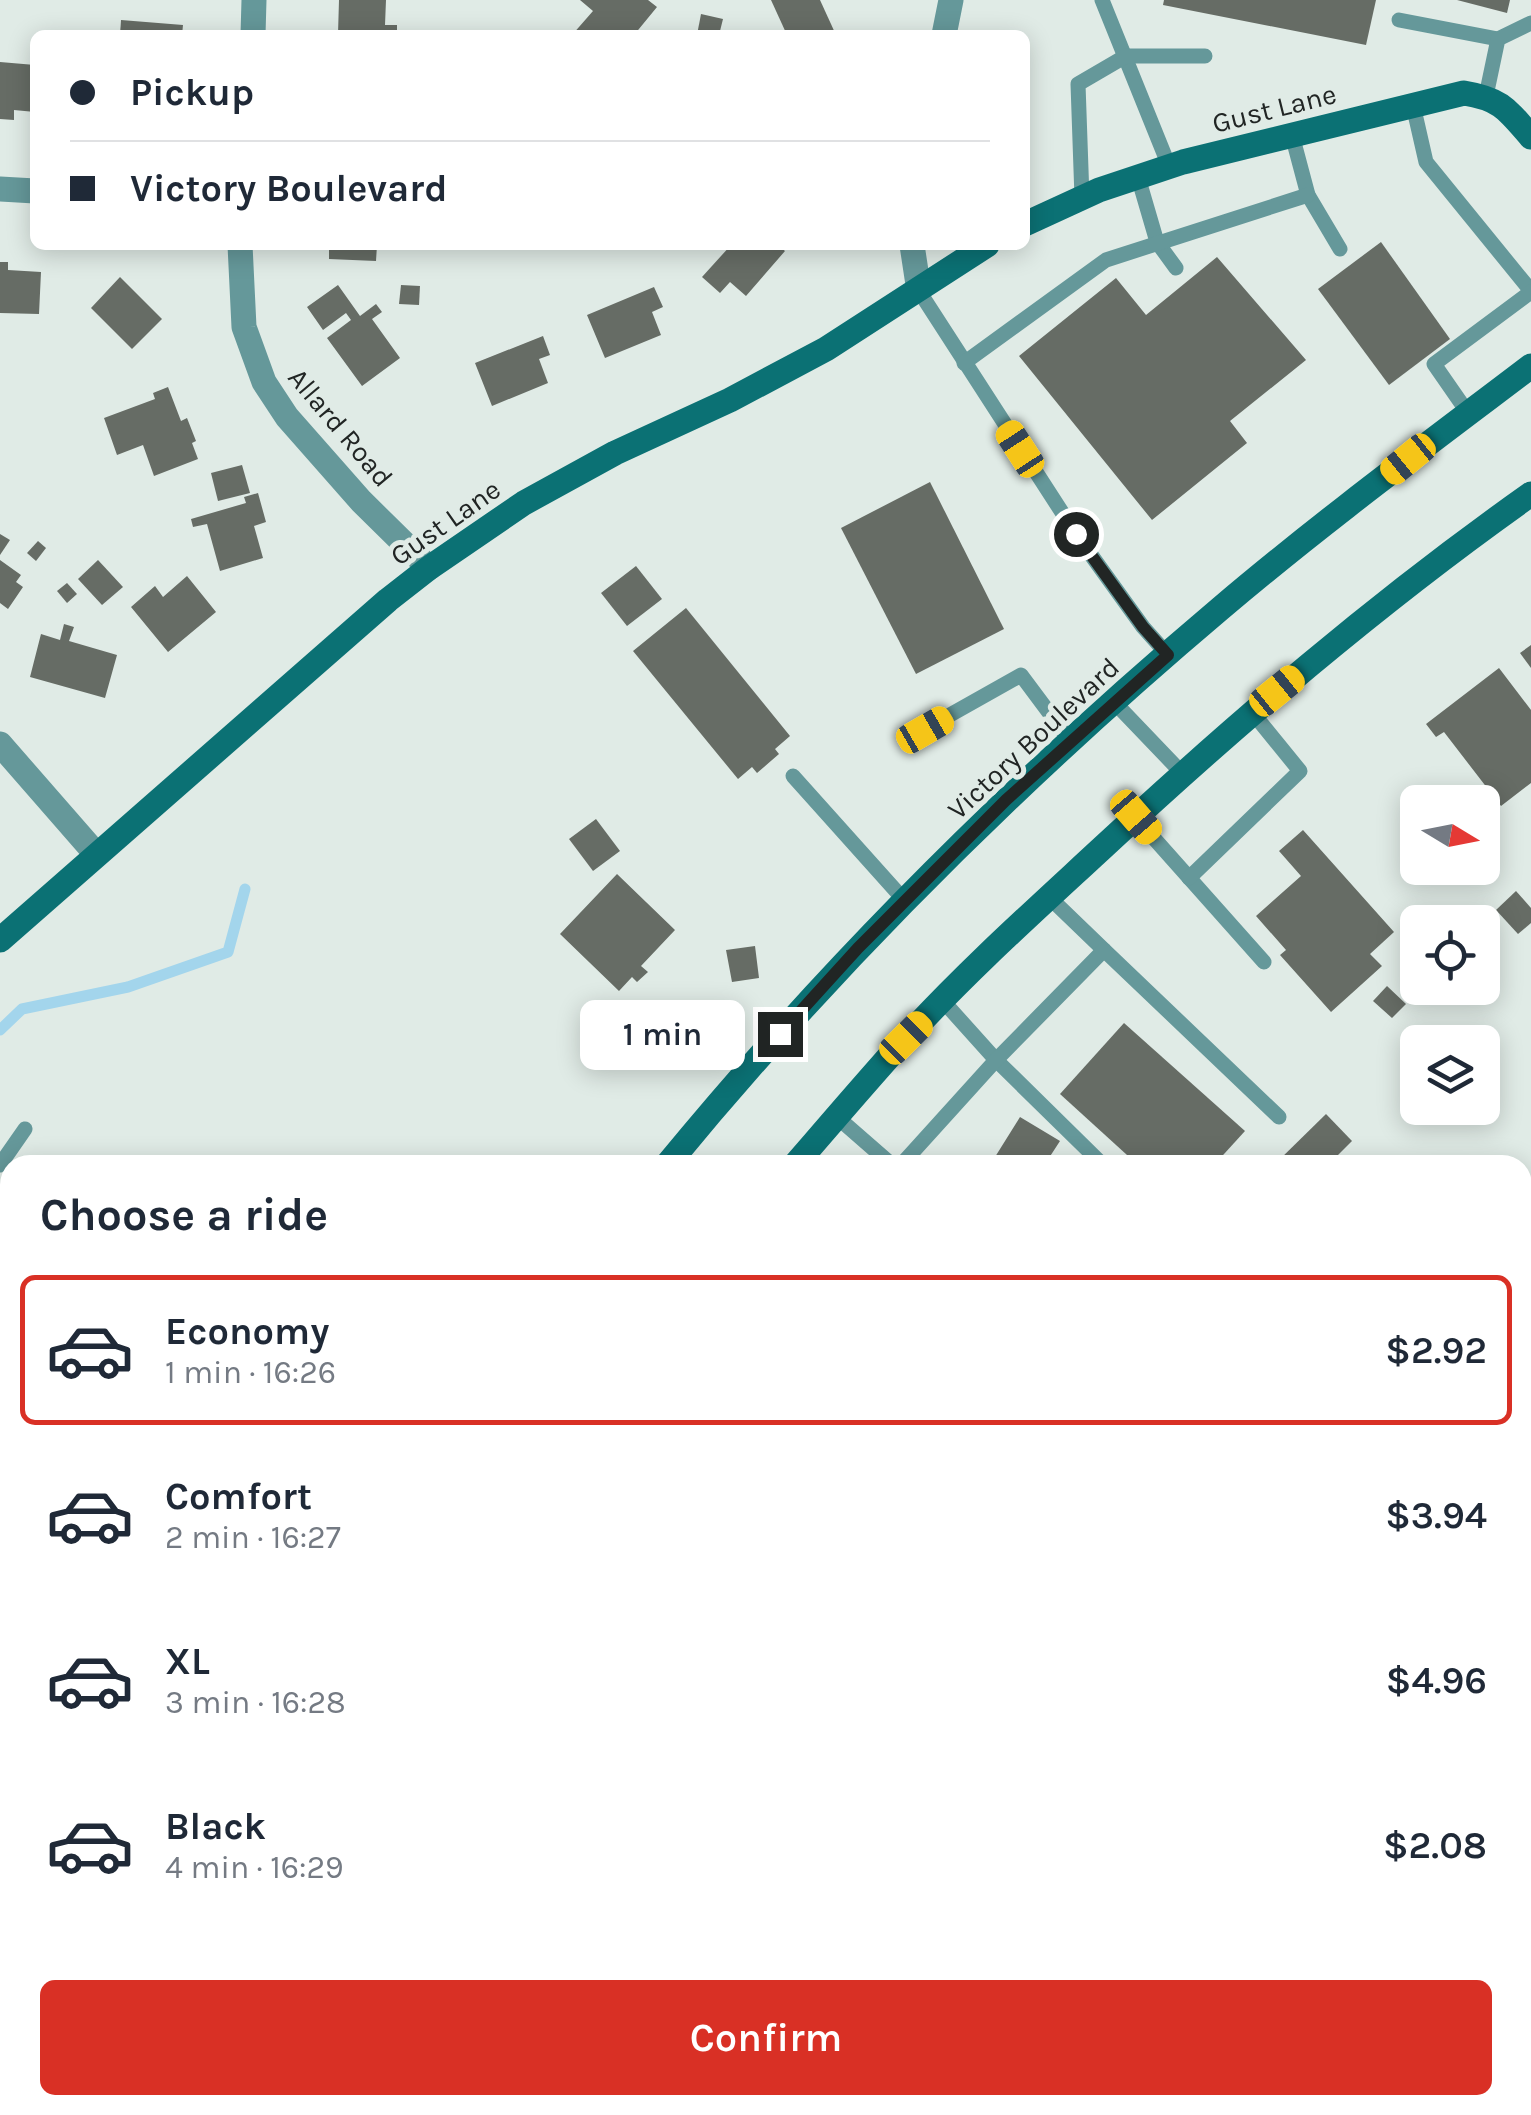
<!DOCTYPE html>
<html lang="en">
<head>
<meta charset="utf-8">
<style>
  :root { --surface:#fff; --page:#f6f6f7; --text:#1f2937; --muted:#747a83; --line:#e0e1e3; --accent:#d93025 }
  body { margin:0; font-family:Karla,sans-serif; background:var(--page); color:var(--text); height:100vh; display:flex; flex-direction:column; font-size:38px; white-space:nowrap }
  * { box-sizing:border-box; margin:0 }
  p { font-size:32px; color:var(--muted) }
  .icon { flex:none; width:55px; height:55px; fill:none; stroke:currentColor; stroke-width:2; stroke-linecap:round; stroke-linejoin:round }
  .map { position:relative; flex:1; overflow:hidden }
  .drawer { position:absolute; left:0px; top:1155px; width:1532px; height:960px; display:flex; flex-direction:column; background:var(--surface); border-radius:30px 30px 0 0; box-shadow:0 5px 25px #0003 }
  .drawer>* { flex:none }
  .hud { position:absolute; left:30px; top:30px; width:1000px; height:220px; border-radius:15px; box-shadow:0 5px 25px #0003; display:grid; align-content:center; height:220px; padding:0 40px; background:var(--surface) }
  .needle { width:65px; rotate:100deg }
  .buttons { position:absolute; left:1400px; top:785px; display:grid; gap:20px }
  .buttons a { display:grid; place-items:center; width:100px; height:100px; border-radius:15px; background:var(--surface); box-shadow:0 5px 25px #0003; font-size:50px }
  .end { position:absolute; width:45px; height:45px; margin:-22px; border:12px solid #212524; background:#fff; box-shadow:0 0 0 5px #fff }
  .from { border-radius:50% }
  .bubble { position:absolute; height:70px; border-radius:15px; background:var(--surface); box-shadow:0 5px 25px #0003; font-size:32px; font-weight:600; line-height:70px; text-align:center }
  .car { position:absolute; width:30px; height:60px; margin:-30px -15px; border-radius:12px; box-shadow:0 0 8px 2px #0007; background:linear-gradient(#f5c518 24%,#345 0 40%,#f5c518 0 76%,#345 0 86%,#f5c518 0) }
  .hud b { display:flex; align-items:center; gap:35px; height:95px; font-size:38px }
  .hud b+b { border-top:2px solid var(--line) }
  .hud i { width:25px; height:25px; background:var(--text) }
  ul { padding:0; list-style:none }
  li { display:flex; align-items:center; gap:30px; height:150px; margin:0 20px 15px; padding:0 20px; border:5px solid transparent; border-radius:15px }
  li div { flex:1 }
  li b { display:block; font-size:38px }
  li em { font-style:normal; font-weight:600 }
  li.on { border-color:var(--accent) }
  li>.icon { width:90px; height:90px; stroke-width:1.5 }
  h2 { padding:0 40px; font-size:45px; line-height:120px }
  .button { display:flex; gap:20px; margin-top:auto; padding:20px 40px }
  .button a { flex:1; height:115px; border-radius:15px; background:var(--accent); color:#fff; font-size:40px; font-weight:600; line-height:115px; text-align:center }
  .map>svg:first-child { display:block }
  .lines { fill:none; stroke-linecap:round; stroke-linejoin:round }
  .stream { stroke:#a3d5ec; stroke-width:11 }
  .building { fill:#666c65 }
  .lane { stroke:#65989a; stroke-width:15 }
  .street { stroke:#65989a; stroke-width:25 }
  .secondary { stroke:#0b7174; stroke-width:25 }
  .route { stroke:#212524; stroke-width:12 }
  .labels { text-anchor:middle; stroke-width:10; stroke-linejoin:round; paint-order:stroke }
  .street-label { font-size:28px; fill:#212524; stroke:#e0ebe6 }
</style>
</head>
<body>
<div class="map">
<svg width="1531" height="2115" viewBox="0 0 1531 2115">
  <rect width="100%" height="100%" fill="#e0ebe6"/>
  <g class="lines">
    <polyline class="stream" points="0,1030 22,1009 128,987 228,952 245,889"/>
  </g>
  <g class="building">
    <polygon points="339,0 386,0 385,25 397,25 397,35 338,34"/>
    <polygon points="580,0 648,0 657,7 634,35 572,35 593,11"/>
    <polygon points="771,0 820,0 836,35 787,35"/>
    <polygon points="1164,0 1376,0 1366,45 1163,5"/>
    <polygon points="1457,0 1510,0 1507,13"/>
    <polygon points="701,14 723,19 719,35 697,35"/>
    <polygon points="121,20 183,25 182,35 120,35"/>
    <polygon points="0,62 35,65 35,112 14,110 14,120 0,119"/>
    <polygon points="1381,242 1450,339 1389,385 1318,289"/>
    <polygon points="329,245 377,245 376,261 329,259"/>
    <polygon points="731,245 778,245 785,251 746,296 730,282 720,293 702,277"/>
    <polygon points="1217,257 1306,360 1230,421 1247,443 1152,520 1019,356 1116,278 1146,315"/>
    <polygon points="0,262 8,262 8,270 41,272 39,314 0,313"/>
    <polygon points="120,277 162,319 132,349 91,308"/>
    <polygon points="338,285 360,316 376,304 382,312 372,319 400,358 362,386 327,338 351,320 346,313 323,330 307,307"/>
    <polygon points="401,285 420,286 419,305 399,304"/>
    <polygon points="654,287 663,307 652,312 661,335 605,358 587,315"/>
    <polygon points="543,336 550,355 539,359 548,383 492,406 475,363"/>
    <polygon points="168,387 181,421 187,418 196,441 192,443 198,459 154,476 143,445 117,455 104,418 155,399 153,393"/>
    <polygon points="242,465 250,493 218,501 211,473"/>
    <polygon points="930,482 1004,629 916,674 841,528"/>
    <polygon points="258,493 266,522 254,526 263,558 220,571 207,524 193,527 191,519 246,503 244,497"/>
    <polygon points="0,534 10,540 0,555"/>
    <polygon points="38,541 46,548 36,561 27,553"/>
    <polygon points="0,560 21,575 16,582 23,587 8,609 0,603"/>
    <polygon points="98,560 123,587 102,605 78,579"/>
    <polygon points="636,566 662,599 627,626 601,593"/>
    <polygon points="187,576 216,612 168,652 131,607 155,586 163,597"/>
    <polygon points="67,583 77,594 67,603 57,591"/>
    <polygon points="686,608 790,736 775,749 779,754 757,773 752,767 738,779 633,651"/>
    <polygon points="64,624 74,627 69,641 117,655 105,698 30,677 41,634 60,640"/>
    <polygon points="1531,645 1531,668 1520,653"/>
    <polygon points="1499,668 1531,710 1531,783 1501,806 1444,732 1436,737 1426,724"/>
    <polygon points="596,819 620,851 593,871 569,839"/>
    <polygon points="1303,830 1394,932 1370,954 1382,966 1331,1012 1280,955 1286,950 1256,916 1301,876 1279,851"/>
    <polygon points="617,874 675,930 641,966 648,972 637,982 632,977 619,991 560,934"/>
    <polygon points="1516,891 1531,908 1531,923 1518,934 1496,910"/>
    <polygon points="755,946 759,978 732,982 726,950"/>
    <polygon points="1387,986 1406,1004 1392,1018 1373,1001"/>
    <polygon points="1124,1023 1245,1131 1214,1165 1138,1165 1060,1094"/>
    <polygon points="1326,1114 1352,1141 1328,1165 1274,1165"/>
    <polygon points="1020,1117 1060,1141 1047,1161 1054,1165 990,1165"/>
    <polygon points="10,1278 10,1356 0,1350 0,1295"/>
    <polygon points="0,1529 10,1535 10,1723 0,1717"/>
    <polygon points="275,2105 289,2105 303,2115 268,2115"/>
    <polygon points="627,2105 711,2105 726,2115 620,2115"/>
  </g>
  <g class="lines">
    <g class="lane">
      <polyline points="1102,0 1169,166"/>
      <polyline points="1399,20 1498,39"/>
      <polyline points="1486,96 1498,39 1531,23"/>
      <polyline points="1413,105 1426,162 1531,291"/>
      <polyline points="1292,135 1308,195 1340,249"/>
      <polyline points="1138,177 1157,242 1176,268"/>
      <polyline points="1082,198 1078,84 1126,56 1205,56"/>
      <polyline points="919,291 1076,534 1143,627 1168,655"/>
      <polyline points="964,363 1106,260 1308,195"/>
      <polyline points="1468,413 1434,364 1531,292"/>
      <polyline points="1115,703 1182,773"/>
      <polyline points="925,729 1021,675 1071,742"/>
      <polyline points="793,776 905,901"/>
      <polyline points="1135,817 1264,962"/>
      <polyline points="1189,878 1300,771 1252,712"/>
      <polyline points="1049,897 1104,950"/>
      <polyline points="943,1001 996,1060 1103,1165"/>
      <polyline points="837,1117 892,1165"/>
      <polyline points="0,1165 25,1129"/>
      <polyline points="901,1165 996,1060 1104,950 1279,1117"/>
      <polyline points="0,1414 10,1420"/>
      <polyline points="802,2105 807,2109"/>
    </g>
    <g class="street">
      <polyline points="253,35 254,0"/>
      <polyline points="944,35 951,0"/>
      <polyline points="0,189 35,191"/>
      <polyline points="240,245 244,327 264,382 287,417 361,501 429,568"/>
      <polyline points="912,245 919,291"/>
      <polyline points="0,744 96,854"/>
      <polyline points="0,2053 10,2058"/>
      <polyline points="104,2105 125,2115"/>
    </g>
    <g class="secondary">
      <path d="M 1025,224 L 1099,190 L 1183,162 L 1464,93 C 1501,99 1507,109 1531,137"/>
      <polyline points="0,940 388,600 429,568 524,503 615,453 730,400 826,349 987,245"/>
      <path d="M 667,1165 C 833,963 1021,777 1221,608 C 1321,523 1427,445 1531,366"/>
      <path d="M 795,1165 C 831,1123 867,1081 904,1040 C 965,973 1033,912 1100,850 C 1237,723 1378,602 1531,494"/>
      <polyline points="53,2115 57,2105"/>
      <polyline points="150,2115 155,2105"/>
    </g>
  </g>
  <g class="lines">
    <polyline class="route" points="780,1034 858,948 1006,800 1168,655 1143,627 1076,534"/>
  </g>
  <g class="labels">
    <g class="street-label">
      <text transform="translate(1274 108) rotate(-14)" y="10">Gust Lane</text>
      <text transform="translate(341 427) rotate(50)" y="10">Allard Road</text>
      <text transform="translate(445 522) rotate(-35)" y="10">Gust Lane</text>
      <text transform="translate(1033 738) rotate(-43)" y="10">Victory Boulevard</text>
    </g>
  </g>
</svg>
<div class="buttons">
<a><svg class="needle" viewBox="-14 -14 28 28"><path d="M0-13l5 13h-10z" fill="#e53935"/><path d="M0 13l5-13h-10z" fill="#747a83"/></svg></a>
<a><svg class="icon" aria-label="locate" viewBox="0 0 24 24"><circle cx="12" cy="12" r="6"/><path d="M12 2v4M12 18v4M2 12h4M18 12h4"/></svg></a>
<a><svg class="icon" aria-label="layers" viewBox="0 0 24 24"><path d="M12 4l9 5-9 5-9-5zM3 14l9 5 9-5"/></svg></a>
</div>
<i class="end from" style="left:1076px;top:534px"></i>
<i class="end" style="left:780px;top:1034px"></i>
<div class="bubble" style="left:580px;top:1000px;width:165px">1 min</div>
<i class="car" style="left:1020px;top:449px;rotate:327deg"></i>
<i class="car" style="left:1408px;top:459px;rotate:231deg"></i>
<i class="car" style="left:1277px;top:691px;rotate:51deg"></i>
<i class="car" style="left:925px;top:730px;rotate:60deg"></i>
<i class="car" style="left:1136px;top:817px;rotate:139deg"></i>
<i class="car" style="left:906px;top:1038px;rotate:45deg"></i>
<div class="hud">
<b><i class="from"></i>Pickup</b>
<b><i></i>Victory Boulevard</b>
</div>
<section class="drawer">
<h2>Choose a ride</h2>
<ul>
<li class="on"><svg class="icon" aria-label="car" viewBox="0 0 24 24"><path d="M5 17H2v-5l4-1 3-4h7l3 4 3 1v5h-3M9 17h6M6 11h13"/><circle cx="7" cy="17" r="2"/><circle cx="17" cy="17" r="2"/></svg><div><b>Economy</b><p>1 min · 16:26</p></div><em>$2.92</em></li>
<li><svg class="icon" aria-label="car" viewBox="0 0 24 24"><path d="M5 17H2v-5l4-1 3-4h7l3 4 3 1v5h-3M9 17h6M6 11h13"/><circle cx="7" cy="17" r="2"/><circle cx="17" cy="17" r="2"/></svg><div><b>Comfort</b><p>2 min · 16:27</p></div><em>$3.94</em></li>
<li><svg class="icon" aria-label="car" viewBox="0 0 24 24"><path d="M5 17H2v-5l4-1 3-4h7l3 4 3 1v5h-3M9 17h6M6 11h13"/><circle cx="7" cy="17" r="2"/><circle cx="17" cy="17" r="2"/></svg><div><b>XL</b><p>3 min · 16:28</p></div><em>$4.96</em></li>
<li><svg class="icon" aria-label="car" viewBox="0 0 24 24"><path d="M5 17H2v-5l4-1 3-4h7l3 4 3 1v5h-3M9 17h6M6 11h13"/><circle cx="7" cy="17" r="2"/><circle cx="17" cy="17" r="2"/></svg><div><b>Black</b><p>4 min · 16:29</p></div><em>$2.08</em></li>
</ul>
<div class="button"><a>Confirm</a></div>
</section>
</div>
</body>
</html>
